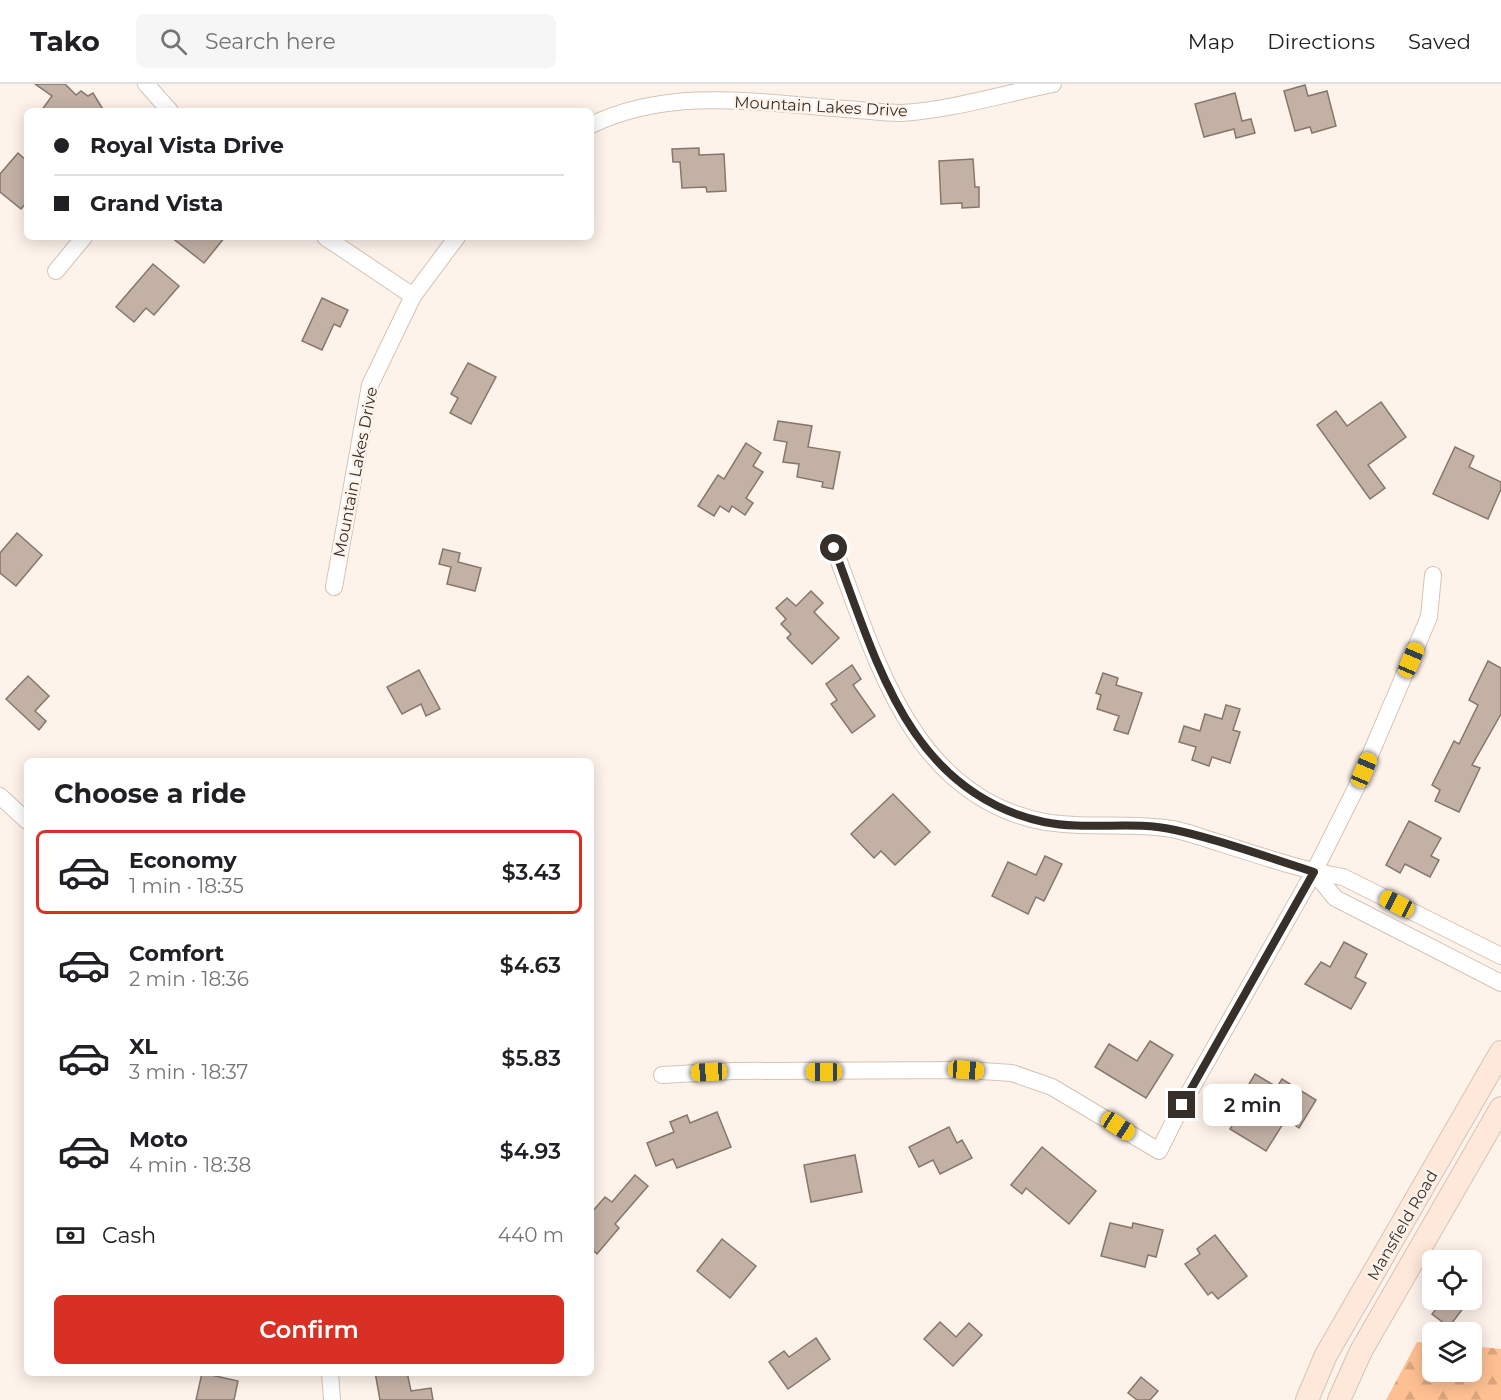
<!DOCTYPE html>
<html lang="en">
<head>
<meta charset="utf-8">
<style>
  :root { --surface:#fff; --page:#f6f6f6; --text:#202124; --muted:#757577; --line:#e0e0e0; --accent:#d93025 }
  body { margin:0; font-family:Montserrat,sans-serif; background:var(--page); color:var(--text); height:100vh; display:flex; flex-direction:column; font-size:22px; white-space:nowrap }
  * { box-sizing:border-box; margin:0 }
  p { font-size:20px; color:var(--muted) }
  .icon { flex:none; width:33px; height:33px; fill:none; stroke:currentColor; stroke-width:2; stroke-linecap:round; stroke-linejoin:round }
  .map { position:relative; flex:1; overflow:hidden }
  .panel { position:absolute; left:24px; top:674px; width:570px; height:618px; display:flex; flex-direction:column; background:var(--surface); border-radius:9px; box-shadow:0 3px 15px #0003 }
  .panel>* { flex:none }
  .banner { position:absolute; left:24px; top:24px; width:570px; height:132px; border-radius:9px; box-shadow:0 3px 15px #0003; display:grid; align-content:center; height:132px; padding:0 30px; background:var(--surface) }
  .buttons { position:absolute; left:1422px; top:1166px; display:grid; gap:12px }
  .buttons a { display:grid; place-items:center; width:60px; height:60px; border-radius:9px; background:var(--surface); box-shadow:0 3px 15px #0003; font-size:30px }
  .end { position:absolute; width:27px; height:27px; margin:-14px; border:8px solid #362f2a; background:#fff; box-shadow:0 0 0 3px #fff }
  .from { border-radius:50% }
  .bubble { position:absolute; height:42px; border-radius:9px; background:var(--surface); box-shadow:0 3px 15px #0003; font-size:20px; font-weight:600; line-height:42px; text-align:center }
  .car { position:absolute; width:18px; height:36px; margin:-18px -9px; border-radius:8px; box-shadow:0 0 4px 2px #0007; background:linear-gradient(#f5c518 24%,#345 0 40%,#f5c518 0 76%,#345 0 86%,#f5c518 0) }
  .banner b { display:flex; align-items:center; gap:21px; height:57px; font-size:22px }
  .banner b+b { border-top:2px solid var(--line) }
  .banner i { width:15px; height:15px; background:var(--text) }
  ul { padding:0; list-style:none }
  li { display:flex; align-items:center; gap:18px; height:84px; margin:0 12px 9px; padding:0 18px; border:3px solid transparent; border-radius:9px }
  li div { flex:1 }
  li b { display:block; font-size:22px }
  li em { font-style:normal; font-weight:600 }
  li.on { border-color:var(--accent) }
  li>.icon { width:54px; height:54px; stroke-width:1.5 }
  h2 { padding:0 30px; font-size:27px; line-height:72px }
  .pay { display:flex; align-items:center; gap:15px; height:66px; padding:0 30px; font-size:22px }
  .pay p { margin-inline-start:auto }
  .action { display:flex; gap:12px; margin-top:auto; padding:12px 30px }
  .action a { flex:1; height:69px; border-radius:9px; background:var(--accent); color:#fff; font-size:24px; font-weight:600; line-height:69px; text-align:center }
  header { display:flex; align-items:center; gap:36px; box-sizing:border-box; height:84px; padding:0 30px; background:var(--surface); border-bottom:2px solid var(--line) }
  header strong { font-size:28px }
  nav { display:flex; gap:33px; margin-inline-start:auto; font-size:21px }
  .search { width:420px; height:54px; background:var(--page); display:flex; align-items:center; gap:15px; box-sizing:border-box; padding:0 21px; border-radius:9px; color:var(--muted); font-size:22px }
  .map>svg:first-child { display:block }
  .forest { fill:url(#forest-firs) }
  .building { fill:#c3b1a5; stroke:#86766b; stroke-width:1.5 }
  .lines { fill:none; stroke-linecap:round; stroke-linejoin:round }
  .minor-casing { stroke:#d4c3b6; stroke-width:18 }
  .secondary-casing { stroke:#d4c3b6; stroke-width:24 }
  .minor { stroke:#fff; stroke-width:16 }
  .secondary { stroke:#fee8d9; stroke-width:22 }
  .route { stroke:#362f2a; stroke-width:8 }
  .labels { text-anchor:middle; stroke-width:5; stroke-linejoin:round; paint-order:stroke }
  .street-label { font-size:16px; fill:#362f2a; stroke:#fef3eb }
</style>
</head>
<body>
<header>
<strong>Tako</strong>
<div class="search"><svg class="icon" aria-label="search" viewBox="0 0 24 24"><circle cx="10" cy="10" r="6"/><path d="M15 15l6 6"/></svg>Search here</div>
<nav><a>Map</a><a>Directions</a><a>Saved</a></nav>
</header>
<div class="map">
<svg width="1501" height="1316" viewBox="0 0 1501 1316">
  <defs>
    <pattern id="forest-firs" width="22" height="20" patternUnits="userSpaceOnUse" patternTransform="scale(1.5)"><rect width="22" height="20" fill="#fec092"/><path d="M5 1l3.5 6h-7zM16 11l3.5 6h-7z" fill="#daa57e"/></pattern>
  </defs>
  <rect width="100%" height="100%" fill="#fef3eb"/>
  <polygon class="forest" points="1417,1258 1432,1259 1432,1287 1472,1287 1472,1262 1501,1265 1501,1316 1386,1316"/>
  <g class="building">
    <polygon points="35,0 65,0 76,11 81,7 88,12 93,9 104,27 41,27 52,12"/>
    <polygon points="1305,1 1308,12 1327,7 1336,42 1312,49 1310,43 1295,47 1284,7"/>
    <polygon points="1235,9 1242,37 1251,35 1255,49 1236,54 1234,45 1204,53 1195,20"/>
    <polygon points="699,64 699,71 724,70 726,107 707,108 706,103 682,104 680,78 673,78 672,65"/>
    <polygon points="18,69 27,77 27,118 21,125 0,108 0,90"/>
    <polygon points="973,75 975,103 979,103 979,123 962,124 962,119 941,120 939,77"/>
    <polygon points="171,153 225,153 204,179"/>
    <polygon points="153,180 179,202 154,231 146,224 134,238 116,223"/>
    <polygon points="322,214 348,226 340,243 334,240 322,266 302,257"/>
    <polygon points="468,279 496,293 471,340 450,329 458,314 451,310"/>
    <polygon points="1381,318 1406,353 1368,381 1385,404 1370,415 1317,341 1336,327 1347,342"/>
    <polygon points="778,337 812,342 808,363 840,368 833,405 822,403 823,398 797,393 799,380 783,378 787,358 774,356"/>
    <polygon points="746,359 761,369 753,382 763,388 746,414 753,419 745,431 732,422 729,428 720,422 714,432 698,422 718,391 724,395"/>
    <polygon points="1455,363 1474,372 1469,383 1501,398 1501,405 1488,435 1433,410"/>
    <polygon points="17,449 42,471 16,502 0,489 0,469"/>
    <polygon points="443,465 460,469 458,478 481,484 475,507 447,500 451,483 439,480"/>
    <polygon points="811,507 823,519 814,528 839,554 812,580 787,554 791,550 781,540 786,535 776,524 787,514 796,522"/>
    <polygon points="1488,577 1501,584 1501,630 1472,681 1480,684 1459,728 1435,717 1440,706 1432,701 1454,657 1459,660 1478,621 1469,616"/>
    <polygon points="852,581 861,595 853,601 875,632 852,649 831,620 837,616 826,600"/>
    <polygon points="419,586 440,625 426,632 421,620 402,630 387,603"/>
    <polygon points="1103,589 1118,594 1116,601 1142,609 1128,650 1114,646 1119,632 1097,625 1101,611 1096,609"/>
    <polygon points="28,592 49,612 35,627 46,637 39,646 6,615"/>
    <polygon points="1226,621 1240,625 1233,646 1240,648 1230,679 1212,673 1209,682 1192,676 1196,663 1179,658 1184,642 1200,647 1205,630 1222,635"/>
    <polygon points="893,710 930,748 895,781 881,767 874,774 851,750"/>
    <polygon points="1409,737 1441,754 1431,772 1439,776 1430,793 1405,780 1400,789 1386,781"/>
    <polygon points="1045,772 1062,780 1044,817 1036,813 1028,830 992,812 1008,778 1036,791"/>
    <polygon points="1344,858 1367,870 1355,893 1366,899 1351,925 1305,900 1321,878 1330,883"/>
    <polygon points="1150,957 1173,971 1146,1014 1095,983 1109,960 1137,977"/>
    <polygon points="1255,990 1277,1003 1282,995 1316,1016 1299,1044 1286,1035 1266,1067 1230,1045 1242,1026 1230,1018 1237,1007 1243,1010"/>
    <polygon points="717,1028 731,1063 677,1084 673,1075 656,1082 647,1059 674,1048 670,1038 687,1031 690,1039"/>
    <polygon points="949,1043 957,1059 962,1056 972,1074 940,1090 933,1076 919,1083 909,1063"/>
    <polygon points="1042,1063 1096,1107 1069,1140 1026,1104 1022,1110 1011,1101"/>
    <polygon points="855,1071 862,1108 811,1118 804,1081"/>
    <polygon points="635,1091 648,1102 615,1140 619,1144 597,1170 591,1164 591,1129 605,1113 612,1118"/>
    <polygon points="1110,1139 1132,1144 1133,1139 1163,1146 1156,1173 1148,1171 1145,1183 1101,1172"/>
    <polygon points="1215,1151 1247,1192 1218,1215 1212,1208 1208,1211 1185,1180 1200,1170 1197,1165"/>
    <polygon points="722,1155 756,1182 730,1214 697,1187"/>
    <polygon points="1444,1215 1470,1215 1449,1243 1432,1230"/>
    <polygon points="940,1238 956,1253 969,1239 982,1251 953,1282 924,1255"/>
    <polygon points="816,1254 830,1275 788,1305 769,1278 784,1267 789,1273"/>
    <polygon points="375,1288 407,1288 411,1307 431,1304 433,1316 380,1316"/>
    <polygon points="202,1289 238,1297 234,1316 196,1316"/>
    <polygon points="1141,1293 1158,1307 1150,1316 1137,1316 1128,1309"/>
  </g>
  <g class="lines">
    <g class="minor-casing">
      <g id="minor">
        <polyline points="146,0 170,27"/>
        <path d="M 591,41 C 673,2 759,19 846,25 C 864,26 883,29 901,29 C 952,26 1003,10 1053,0"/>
        <polyline points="325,153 413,212"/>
        <polyline points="56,187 84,153"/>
        <path d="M 834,464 C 876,574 911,713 1045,738 C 1087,745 1130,738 1172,745 C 1189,748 1205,755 1220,759 C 1261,772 1301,786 1343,793 L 1501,872"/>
        <polyline points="334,503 370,301 413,212 457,153"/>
        <polyline points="0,712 27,737"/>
        <polyline points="1314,788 1335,814 1501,899"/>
        <polyline points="662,991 733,987 966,986 1012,989 1052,1003 1159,1067 1182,1021 1314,788 1356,704 1429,533 1433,491"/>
        <polyline points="330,1288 332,1316"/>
      </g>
    </g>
    <g class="secondary-casing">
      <g id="secondary">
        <polyline points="1307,1316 1326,1271 1501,968"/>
        <polyline points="1339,1316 1361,1267 1501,1024"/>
      </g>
    </g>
    <use href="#minor" class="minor"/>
    <use href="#secondary" class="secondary"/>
  </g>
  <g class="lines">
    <path class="route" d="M 834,464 C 876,576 909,709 1044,738 C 1088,747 1132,736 1175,746 C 1222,756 1269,774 1314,788 L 1182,1021"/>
  </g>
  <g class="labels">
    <g class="street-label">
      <text transform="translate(821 22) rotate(3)" y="6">Mountain Lakes Drive</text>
      <text transform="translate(355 388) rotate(-79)" y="6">Mountain Lakes Drive</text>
      <text transform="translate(1402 1141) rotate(-60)" y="6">Mansfield Road</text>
    </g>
  </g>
</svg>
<div class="buttons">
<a><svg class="icon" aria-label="locate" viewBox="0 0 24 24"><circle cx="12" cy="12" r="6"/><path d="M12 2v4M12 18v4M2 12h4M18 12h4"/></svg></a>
<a><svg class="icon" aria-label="layers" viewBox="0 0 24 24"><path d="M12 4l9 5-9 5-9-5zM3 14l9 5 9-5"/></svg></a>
</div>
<i class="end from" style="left:834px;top:464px"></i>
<i class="end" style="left:1182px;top:1021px"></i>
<div class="bubble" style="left:1203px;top:1000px;width:99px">2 min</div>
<i class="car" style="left:1411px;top:576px;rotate:23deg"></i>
<i class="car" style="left:1364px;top:686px;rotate:23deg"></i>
<i class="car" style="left:1397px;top:820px;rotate:297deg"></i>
<i class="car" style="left:966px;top:986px;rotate:94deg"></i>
<i class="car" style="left:709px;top:988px;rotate:267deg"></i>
<i class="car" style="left:824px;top:988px;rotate:270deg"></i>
<i class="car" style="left:1118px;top:1042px;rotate:123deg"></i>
<div class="banner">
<b><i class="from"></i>Royal Vista Drive</b>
<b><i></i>Grand Vista</b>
</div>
<section class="panel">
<h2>Choose a ride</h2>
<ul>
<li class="on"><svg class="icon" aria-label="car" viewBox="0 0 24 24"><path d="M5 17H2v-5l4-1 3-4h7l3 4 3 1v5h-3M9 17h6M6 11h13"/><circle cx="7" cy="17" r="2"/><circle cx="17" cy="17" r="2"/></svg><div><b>Economy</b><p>1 min · 18:35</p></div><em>$3.43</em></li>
<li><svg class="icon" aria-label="car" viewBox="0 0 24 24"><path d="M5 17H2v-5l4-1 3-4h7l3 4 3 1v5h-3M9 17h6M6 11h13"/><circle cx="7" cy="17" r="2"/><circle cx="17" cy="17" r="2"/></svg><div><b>Comfort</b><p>2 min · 18:36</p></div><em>$4.63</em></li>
<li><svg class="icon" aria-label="car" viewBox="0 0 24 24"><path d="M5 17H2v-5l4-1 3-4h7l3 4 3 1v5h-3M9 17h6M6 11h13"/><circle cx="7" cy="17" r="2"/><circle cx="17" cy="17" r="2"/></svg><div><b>XL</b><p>3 min · 18:37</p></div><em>$5.83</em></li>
<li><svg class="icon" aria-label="car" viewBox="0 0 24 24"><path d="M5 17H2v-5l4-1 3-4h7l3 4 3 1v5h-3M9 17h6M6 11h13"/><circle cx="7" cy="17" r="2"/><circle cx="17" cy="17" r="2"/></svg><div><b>Moto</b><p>4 min · 18:38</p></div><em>$4.93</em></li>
</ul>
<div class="pay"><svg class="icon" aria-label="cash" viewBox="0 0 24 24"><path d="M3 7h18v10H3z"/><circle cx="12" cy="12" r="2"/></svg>Cash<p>440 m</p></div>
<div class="action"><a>Confirm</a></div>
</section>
</div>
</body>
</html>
